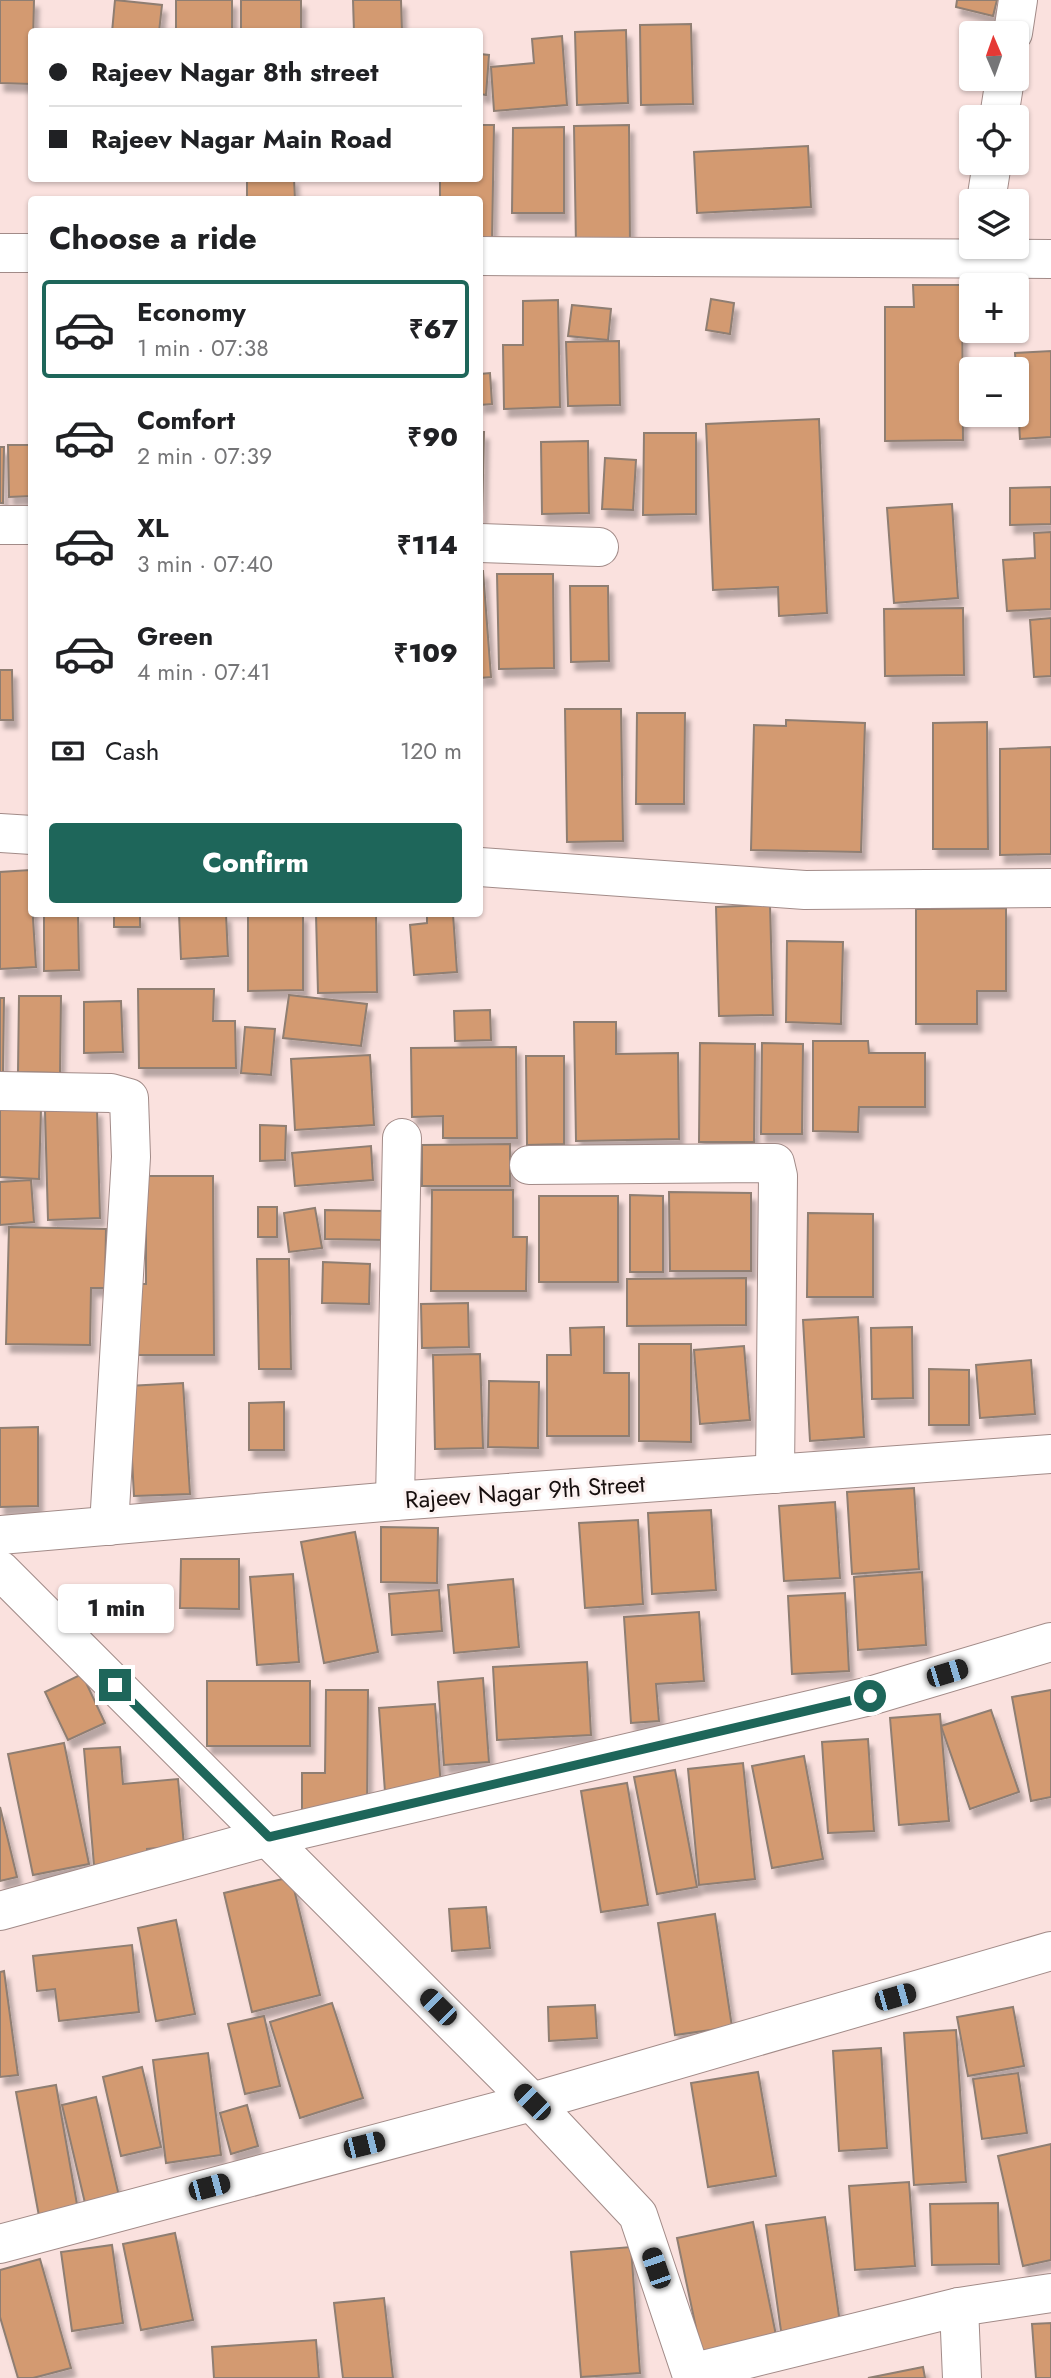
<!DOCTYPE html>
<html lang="en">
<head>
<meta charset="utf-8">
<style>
  :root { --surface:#fff; --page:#f2f2f2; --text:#202124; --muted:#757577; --line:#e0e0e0; --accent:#1e665a }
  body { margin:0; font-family:Jost,sans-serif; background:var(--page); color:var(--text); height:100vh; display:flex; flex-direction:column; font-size:26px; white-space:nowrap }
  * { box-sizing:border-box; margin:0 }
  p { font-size:23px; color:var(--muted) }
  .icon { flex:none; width:38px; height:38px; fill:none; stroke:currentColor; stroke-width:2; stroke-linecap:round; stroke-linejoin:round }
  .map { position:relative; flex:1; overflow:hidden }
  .panel { position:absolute; left:28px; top:196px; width:455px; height:721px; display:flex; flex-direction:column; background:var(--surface); border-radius:7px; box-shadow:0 2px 5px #0004 }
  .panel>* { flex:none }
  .top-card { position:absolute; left:28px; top:28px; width:455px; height:154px; border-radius:7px; box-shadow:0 2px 5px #0004; display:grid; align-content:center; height:154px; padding:0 21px; background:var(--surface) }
  .needle { width:46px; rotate:358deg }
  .tools { position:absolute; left:959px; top:21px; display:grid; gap:14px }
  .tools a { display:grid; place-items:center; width:70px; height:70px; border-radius:7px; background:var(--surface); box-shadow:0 2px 5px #0004; font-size:35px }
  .end { position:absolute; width:32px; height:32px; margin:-16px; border:9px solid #1e665a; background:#fff; box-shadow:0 0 0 4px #fff }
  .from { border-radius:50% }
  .bubble { position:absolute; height:49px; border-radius:7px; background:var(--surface); box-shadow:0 2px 5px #0004; font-size:23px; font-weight:800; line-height:49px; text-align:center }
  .car { position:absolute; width:21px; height:42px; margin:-21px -10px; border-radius:9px; box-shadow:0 0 5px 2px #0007; background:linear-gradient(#222 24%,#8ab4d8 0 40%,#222 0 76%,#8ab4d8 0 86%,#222 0) }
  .top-card b { display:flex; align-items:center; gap:24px; height:66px; font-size:26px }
  .top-card b+b { border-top:2px solid var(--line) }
  .top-card i { width:18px; height:18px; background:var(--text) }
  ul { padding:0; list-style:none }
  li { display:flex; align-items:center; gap:21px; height:98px; margin:0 14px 10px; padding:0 7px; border:4px solid transparent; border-radius:7px }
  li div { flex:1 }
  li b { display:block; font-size:26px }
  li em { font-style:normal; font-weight:800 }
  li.current { border-color:var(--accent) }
  li>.icon { width:63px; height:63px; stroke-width:1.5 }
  h2 { padding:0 21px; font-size:32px; line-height:84px }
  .pay { display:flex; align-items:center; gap:18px; height:77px; padding:0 21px; font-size:26px }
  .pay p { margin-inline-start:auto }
  .cta { display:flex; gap:14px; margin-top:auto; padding:14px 21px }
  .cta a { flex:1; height:80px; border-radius:7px; background:var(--accent); color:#fff; font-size:28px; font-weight:800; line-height:80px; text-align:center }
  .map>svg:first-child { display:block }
  .building { fill:#d39a71; stroke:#8f7e72; stroke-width:2; filter:url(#shadow) }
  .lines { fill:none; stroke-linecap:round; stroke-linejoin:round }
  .minor-casing { stroke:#a28b88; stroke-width:40 }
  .minor { stroke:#fff; stroke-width:38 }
  .route { stroke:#1e665a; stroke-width:9 }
  .labels { text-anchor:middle; stroke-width:6; stroke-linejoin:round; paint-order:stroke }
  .street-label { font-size:24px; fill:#170f0e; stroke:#fcf2f1 }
</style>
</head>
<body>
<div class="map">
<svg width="1051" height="2378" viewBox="0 0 1051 2378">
  <defs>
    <filter id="shadow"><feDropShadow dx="4.5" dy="8" stdDeviation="2" flood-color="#0004"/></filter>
  </defs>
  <rect width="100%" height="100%" fill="#fae1de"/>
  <g class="building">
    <polygon points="0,0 34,0 32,84 0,83"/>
    <polygon points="115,0 162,5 159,32 112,32"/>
    <rect x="176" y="0" width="56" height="32"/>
    <rect x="241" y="0" width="60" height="32"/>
    <polygon points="353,0 401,0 402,32 354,32"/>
    <polygon points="957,0 997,0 993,16 956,7"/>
    <polygon points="691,24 693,104 641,105 640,25"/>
    <polygon points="626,30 628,103 577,105 575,32"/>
    <polygon points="562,36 567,105 494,111 491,67 534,63 532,39"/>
    <polygon points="480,54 489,55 486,95 480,94"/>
    <polygon points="480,125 494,125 492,240 480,240 480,200 440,200 440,178 480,178"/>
    <polygon points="629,125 630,245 576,245 574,126"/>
    <polygon points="564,127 564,213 512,213 513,128"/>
    <polygon points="808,146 811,207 697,213 694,152"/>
    <polygon points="247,178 294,178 295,200 247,200"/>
    <polygon points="913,285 962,285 963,440 885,441 885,307 914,307"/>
    <polygon points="711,299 734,303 730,334 706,330"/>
    <polygon points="558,300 560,407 504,409 503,345 523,345 523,301"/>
    <polygon points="572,305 611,309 608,340 568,336"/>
    <polygon points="619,341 620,405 568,406 566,342"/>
    <polygon points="1051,351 1051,437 1020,439 1015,353"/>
    <polygon points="490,373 492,404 480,405 480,374"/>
    <polygon points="819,419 827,613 779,616 778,587 713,590 706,424"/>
    <polygon points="480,432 484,432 482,518 480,518"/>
    <polygon points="644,433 696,433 696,514 643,515"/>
    <polygon points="588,441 589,513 542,514 541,442"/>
    <polygon points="8,445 32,445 32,496 9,497"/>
    <polygon points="0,447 4,447 3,503 0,503"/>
    <polygon points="605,458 636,460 633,510 602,509"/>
    <polygon points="1051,487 1051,524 1010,525 1010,488"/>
    <polygon points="952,504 958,598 894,603 887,508"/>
    <polygon points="1051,532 1051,609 1007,611 1003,560 1035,558 1034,533"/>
    <polygon points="480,571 483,571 491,677 480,678"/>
    <polygon points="497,574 553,574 554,668 499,669"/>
    <polygon points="570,586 608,586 609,661 571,662"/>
    <polygon points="963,608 964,675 885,676 884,609"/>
    <polygon points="1051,618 1051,676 1034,677 1030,620"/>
    <polygon points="0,670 12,670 13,720 0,720"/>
    <polygon points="565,709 621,709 623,841 567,842"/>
    <polygon points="637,713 685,713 684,804 636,804"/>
    <polygon points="786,720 865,723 861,852 751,850 754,725 786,726"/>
    <polygon points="987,722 988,849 933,849 933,723"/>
    <polygon points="1051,747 1051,854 1000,855 1000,749"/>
    <polygon points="30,870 36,967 0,969 0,872"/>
    <polygon points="770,905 773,1015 719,1016 716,907"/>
    <polygon points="1006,908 1006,991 977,991 977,1024 916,1024 916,909"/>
    <polygon points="44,914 78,914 79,970 44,971"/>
    <rect x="114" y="914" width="26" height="13"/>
    <polygon points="179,914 226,914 228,956 181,959"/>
    <polygon points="248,914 303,914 303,990 248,991"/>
    <polygon points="316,914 376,914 377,992 318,993"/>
    <polygon points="427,914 453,914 457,972 414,975 410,925 427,923"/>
    <polygon points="787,941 843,942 841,1024 786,1022"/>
    <polygon points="138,989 214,989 213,1021 235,1021 236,1068 139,1068"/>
    <polygon points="289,995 367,1004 361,1046 283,1038"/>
    <polygon points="19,996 61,996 60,1073 18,1072"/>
    <polygon points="0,998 4,998 3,1072 0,1072"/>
    <polygon points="121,1001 123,1052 84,1053 84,1002"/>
    <polygon points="490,1010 491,1040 455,1041 454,1011"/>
    <polygon points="574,1022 616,1022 616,1054 678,1053 679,1139 576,1141"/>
    <polygon points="245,1027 275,1029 271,1075 241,1073"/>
    <polygon points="813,1041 868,1041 869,1053 925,1053 925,1107 859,1107 858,1132 813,1131"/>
    <polygon points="700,1043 755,1044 754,1142 699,1142"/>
    <polygon points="762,1043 803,1044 802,1134 761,1134"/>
    <polygon points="516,1047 517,1138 443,1138 443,1116 412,1117 411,1048"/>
    <polygon points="370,1055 374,1125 295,1130 291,1059"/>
    <polygon points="526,1056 564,1056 564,1144 527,1145"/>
    <polygon points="0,1108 41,1109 39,1179 0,1177"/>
    <polygon points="97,1109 100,1218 48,1220 45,1111"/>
    <polygon points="260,1125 286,1126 285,1160 260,1161"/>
    <polygon points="510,1144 510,1186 422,1186 422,1145"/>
    <polygon points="371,1146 373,1180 295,1186 292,1153"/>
    <polygon points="146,1176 213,1176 214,1355 138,1355 138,1284 146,1284"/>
    <polygon points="31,1180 34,1222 0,1225 0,1182"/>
    <polygon points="432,1190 513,1190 513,1237 527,1237 526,1291 431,1291"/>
    <polygon points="669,1192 751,1193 751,1271 670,1271"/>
    <polygon points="630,1195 663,1196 663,1272 630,1272"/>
    <rect x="539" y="1196" width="79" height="86"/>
    <rect x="258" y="1207" width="19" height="30"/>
    <polygon points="315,1208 322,1248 289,1252 284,1213"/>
    <polygon points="325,1210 386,1211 386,1240 325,1239"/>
    <polygon points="808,1213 873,1214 873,1297 807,1297"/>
    <polygon points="9,1227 106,1229 105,1288 91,1288 90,1345 6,1344"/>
    <polygon points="257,1259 289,1259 291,1369 259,1369"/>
    <polygon points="323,1262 370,1264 369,1304 322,1303"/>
    <polygon points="746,1278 746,1325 627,1326 627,1279"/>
    <polygon points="468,1303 469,1347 422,1348 421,1304"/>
    <polygon points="858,1317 864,1437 810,1441 803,1320"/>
    <polygon points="604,1327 604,1373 629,1373 629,1436 547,1436 547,1355 571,1355 570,1328"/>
    <polygon points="912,1327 913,1398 872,1399 871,1328"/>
    <polygon points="639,1344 691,1344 691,1442 639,1441"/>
    <polygon points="744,1346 750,1420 700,1424 694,1350"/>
    <polygon points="480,1354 483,1448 435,1449 433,1355"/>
    <polygon points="1031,1360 1035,1414 980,1418 976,1365"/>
    <polygon points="929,1369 969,1370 969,1425 929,1425"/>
    <polygon points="489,1381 539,1382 538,1448 488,1447"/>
    <polygon points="183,1383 190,1494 134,1496 128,1386"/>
    <polygon points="284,1402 284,1450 249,1450 249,1403"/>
    <polygon points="38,1427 38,1506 0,1507 0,1428"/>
    <polygon points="914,1488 919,1569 852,1574 847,1492"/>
    <polygon points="835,1502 840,1578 784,1581 779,1506"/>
    <polygon points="711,1510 716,1590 652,1594 648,1513"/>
    <polygon points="638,1520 643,1604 585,1608 579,1523"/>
    <polygon points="381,1527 438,1528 437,1583 381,1582"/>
    <polygon points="355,1532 378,1652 324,1663 301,1542"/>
    <polygon points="181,1559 239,1559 239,1609 180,1608"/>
    <polygon points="922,1572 926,1645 858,1650 854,1577"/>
    <polygon points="293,1574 299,1662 257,1665 250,1577"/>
    <polygon points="513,1579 519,1647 454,1653 448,1585"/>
    <polygon points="439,1590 442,1631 392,1635 389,1594"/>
    <polygon points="845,1593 849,1671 792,1674 788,1596"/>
    <polygon points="699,1612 704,1681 656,1684 659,1721 631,1723 624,1617"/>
    <polygon points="587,1662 591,1735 497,1740 493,1667"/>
    <polygon points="82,1674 105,1723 68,1740 45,1692"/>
    <polygon points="483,1678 489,1762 444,1765 438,1682"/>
    <rect x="207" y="1681" width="103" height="65"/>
    <polygon points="326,1690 368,1690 367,1814 302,1813 302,1773 325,1773"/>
    <polygon points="1051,1690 1051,1797 1031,1801 1012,1697"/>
    <polygon points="435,1704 441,1788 385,1792 379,1708"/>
    <polygon points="991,1710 1019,1792 970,1809 941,1726"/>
    <polygon points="940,1714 949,1821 899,1825 890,1718"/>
    <polygon points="868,1739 874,1831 828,1833 822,1742"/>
    <polygon points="64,1743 89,1864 33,1875 8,1754"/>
    <polygon points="120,1747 123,1784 178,1779 184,1846 147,1849 148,1861 94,1865 84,1749"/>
    <polygon points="804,1756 823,1859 772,1868 752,1766"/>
    <polygon points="743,1763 755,1879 699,1885 688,1769"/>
    <polygon points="675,1770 697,1887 657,1894 634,1777"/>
    <polygon points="627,1783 648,1905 601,1912 581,1791"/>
    <polygon points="0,1807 17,1877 0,1881"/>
    <polygon points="291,1877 320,1995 252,2012 224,1893"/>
    <polygon points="486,1907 490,1948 452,1951 449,1909"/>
    <polygon points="715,1914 732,2027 675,2035 658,1923"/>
    <polygon points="176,1920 195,2014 156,2021 138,1928"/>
    <polygon points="132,1945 139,2012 59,2021 55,1989 37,1991 33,1956"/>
    <polygon points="4,1971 18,2075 0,2077 0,1972"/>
    <polygon points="332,2003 363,2098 300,2118 270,2022"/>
    <polygon points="595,2005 597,2038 549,2041 548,2007"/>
    <polygon points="1013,2007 1024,2066 968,2076 957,2017"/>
    <polygon points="264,2016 280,2086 245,2094 228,2024"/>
    <polygon points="956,2030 966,2182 914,2185 904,2033"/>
    <polygon points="881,2048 887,2148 839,2151 833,2051"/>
    <polygon points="208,2053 221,2155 166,2163 153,2060"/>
    <polygon points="142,2067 161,2147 121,2156 103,2077"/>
    <polygon points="758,2072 776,2176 708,2187 691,2083"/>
    <polygon points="1018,2073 1027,2133 982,2139 973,2079"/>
    <polygon points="56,2085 78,2210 39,2216 16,2092"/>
    <polygon points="96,2097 119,2196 85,2203 62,2105"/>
    <polygon points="247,2105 258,2146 231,2154 220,2113"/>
    <polygon points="1051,2144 1051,2260 1023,2266 998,2156"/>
    <polygon points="909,2182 915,2266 855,2270 849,2186"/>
    <polygon points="998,2203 999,2264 932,2265 930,2204"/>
    <polygon points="825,2217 841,2330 782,2338 766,2225"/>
    <polygon points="753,2222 778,2345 703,2361 677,2238"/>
    <polygon points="175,2233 193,2320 141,2330 123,2244"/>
    <polygon points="112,2245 123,2323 72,2331 61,2252"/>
    <polygon points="631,2247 640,2373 581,2377 571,2252"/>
    <polygon points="40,2259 71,2368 33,2378 18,2378 0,2317 0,2270"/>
    <polygon points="384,2298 393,2378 343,2378 334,2303"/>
    <polygon points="1051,2323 1051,2378 1036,2378 1032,2324"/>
    <polygon points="316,2340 319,2378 214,2378 212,2347"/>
    <polygon points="923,2367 925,2378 868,2378"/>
  </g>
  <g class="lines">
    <g class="minor-casing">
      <g id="minor">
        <polyline points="1013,33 1018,0"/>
        <polyline points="999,117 1005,79"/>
        <polyline points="986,201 992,163"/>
        <polyline points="0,253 32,253"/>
        <polyline points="480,256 1051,259"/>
        <polyline points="0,525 32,525"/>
        <polyline points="480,543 599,547"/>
        <polyline points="0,833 32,835"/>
        <polyline points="480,867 805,890 1051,888"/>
        <polyline points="0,1091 111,1093 129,1098 131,1157 109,1526"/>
        <polyline points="529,1165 775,1163 778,1176 775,1474"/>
        <polyline points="395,1501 402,1138"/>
        <polyline points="0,1535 395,1501 1051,1454"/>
        <polyline points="0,1570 532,2102 638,2215 691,2373 959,2307 1051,2293"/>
        <polyline points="0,1911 269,1837 870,1696 1051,1642"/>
        <polyline points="0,2244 532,2102 1051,1951"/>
        <polyline points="959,2307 962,2378"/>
      </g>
    </g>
    <use href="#minor" class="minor"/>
  </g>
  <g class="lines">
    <polyline class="route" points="115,1685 269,1837 870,1696"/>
  </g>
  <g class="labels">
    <g class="street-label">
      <text transform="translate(525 1492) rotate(-4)" y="8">Rajeev Nagar 9th Street</text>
    </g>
  </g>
</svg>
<div class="tools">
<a><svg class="needle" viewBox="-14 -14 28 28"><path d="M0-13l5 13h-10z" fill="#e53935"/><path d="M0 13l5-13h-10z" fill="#757577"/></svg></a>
<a><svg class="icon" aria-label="locate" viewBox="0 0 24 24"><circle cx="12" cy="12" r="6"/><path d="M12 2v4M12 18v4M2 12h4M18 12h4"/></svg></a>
<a><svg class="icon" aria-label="layers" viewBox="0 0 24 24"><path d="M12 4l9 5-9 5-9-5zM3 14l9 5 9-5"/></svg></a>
<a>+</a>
<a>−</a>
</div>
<i class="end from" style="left:870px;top:1696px"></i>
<i class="end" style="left:115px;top:1685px"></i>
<div class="bubble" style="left:58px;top:1584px;width:116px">1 min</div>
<i class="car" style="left:947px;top:1673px;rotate:73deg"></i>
<i class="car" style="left:895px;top:1997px;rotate:74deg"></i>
<i class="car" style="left:438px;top:2007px;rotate:315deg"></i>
<i class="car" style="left:532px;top:2102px;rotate:315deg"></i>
<i class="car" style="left:364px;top:2145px;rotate:76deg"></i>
<i class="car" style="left:209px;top:2187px;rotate:75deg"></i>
<i class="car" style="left:656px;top:2268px;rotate:341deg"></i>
<div class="top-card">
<b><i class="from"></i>Rajeev Nagar 8th street</b>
<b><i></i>Rajeev Nagar Main Road</b>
</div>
<section class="panel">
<h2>Choose a ride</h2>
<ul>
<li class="current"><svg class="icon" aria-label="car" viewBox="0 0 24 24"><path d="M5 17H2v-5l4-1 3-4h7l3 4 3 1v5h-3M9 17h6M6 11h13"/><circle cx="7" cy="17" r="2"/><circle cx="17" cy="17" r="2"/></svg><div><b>Economy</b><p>1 min · 07:38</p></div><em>₹67</em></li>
<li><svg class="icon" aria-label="car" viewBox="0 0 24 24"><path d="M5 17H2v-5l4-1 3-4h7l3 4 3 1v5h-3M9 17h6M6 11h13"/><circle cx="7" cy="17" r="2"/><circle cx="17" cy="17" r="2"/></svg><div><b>Comfort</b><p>2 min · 07:39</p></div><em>₹90</em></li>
<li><svg class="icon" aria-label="car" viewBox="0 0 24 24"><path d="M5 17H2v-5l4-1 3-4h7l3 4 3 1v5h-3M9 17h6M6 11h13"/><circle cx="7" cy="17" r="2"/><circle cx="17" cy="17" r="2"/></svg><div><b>XL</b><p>3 min · 07:40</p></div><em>₹114</em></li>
<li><svg class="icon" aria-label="car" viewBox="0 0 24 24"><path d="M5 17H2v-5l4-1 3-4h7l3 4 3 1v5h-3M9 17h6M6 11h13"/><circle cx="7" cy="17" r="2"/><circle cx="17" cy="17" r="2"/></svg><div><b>Green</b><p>4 min · 07:41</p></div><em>₹109</em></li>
</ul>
<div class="pay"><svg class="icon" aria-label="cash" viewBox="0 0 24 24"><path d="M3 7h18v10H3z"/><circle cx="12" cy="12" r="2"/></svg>Cash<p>120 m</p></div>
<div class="cta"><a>Confirm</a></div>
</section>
</div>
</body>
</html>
